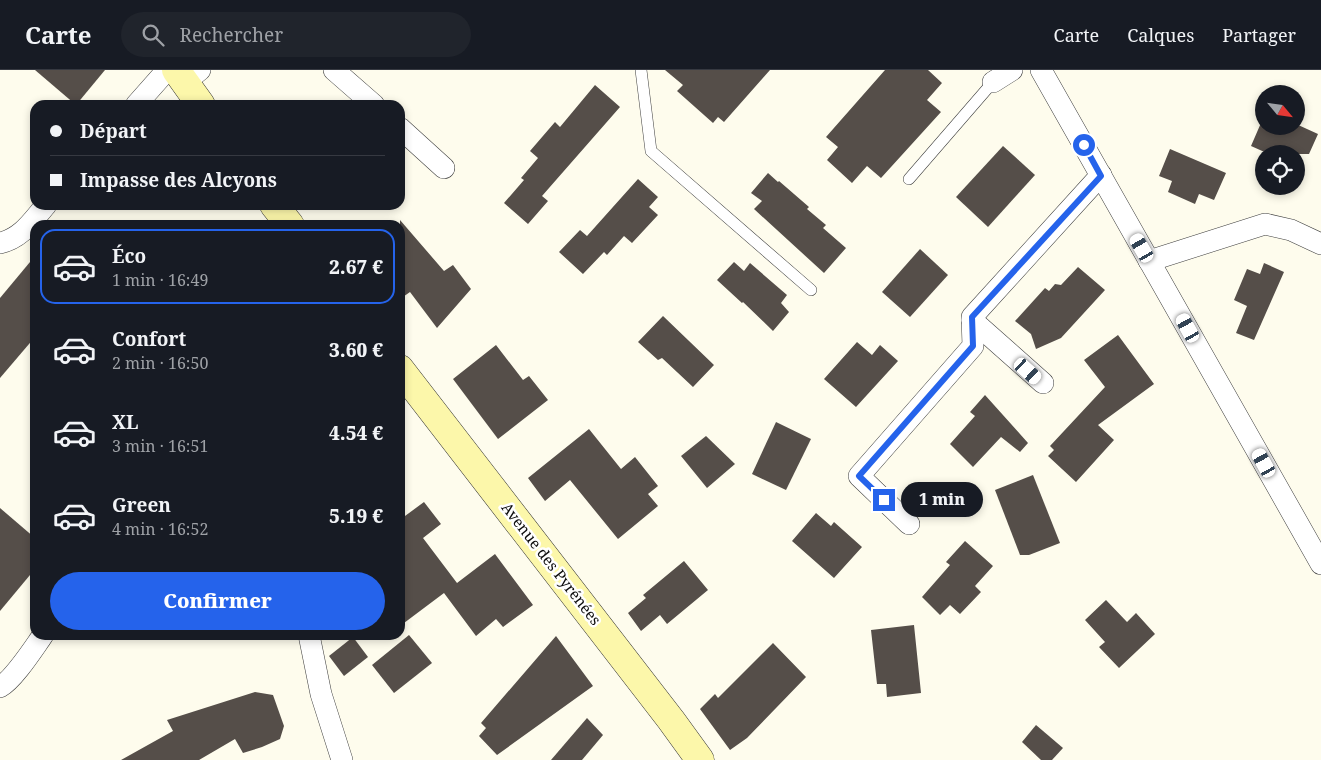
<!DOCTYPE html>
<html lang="fr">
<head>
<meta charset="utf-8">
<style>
  :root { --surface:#171b24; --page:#20242c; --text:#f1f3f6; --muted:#9ea1a6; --line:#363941; --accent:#2563eb }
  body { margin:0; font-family:"Noto Serif",serif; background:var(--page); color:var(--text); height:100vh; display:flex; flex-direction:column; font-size:19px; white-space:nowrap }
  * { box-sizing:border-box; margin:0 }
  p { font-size:16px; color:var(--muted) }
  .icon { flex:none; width:28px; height:28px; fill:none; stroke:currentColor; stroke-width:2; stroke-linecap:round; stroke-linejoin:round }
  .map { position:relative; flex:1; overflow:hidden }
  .side { position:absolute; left:30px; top:150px; width:375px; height:420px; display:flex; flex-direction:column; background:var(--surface); border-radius:15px; box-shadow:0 2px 8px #0003 }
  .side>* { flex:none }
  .hud { position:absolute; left:30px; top:30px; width:375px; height:110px; border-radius:15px; box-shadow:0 2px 8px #0003; display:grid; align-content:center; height:110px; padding:0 20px; background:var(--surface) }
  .needle { width:32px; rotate:119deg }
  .fabs { position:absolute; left:1255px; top:15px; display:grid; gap:10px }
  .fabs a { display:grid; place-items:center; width:50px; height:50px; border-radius:50%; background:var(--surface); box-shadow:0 2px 8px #0003; font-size:25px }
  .end { position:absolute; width:22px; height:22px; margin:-11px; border:6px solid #2563eb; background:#fff; box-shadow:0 0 0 2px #fff }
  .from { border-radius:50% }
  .bubble { position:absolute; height:35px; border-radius:18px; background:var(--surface); box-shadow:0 2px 8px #0003; font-size:16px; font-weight:800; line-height:35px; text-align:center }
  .car { position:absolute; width:15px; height:30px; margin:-15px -8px; border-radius:6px; box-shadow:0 0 4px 1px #0007; background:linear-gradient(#fff 24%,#345 0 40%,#fff 0 76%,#345 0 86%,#fff 0) }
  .hud b { display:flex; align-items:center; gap:18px; height:48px; font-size:19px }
  .hud b+b { border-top:1px solid var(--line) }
  .hud i { width:12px; height:12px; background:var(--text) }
  ul { padding:9px 0 0; list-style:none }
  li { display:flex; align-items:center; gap:15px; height:75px; margin:0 10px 8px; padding:0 10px; border:2px solid transparent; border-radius:15px }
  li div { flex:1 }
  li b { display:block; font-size:19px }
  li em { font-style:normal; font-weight:800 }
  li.on { border-color:var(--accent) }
  li>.icon { width:45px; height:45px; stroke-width:1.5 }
  .action { display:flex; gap:10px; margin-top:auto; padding:10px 20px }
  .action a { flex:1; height:58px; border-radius:30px; background:var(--accent); color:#fff; font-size:20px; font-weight:800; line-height:58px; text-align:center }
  header { display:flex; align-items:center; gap:30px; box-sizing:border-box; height:70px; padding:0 25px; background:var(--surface); border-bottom:1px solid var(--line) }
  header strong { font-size:24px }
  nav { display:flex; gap:28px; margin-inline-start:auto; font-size:18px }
  .search { width:350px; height:45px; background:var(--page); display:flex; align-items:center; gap:12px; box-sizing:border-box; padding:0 18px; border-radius:28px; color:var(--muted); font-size:19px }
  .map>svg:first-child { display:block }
  .building { fill:#554e49 }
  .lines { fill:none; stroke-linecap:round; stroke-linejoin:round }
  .service-casing { stroke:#3f3f3f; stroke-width:12 }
  .minor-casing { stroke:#3f3f3f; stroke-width:22 }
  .secondary-casing { stroke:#2e2e2e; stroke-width:29 }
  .service { stroke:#fff; stroke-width:11 }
  .minor { stroke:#fff; stroke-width:21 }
  .secondary { stroke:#fcf7aa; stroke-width:28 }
  .route { stroke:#2563eb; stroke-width:6 }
  .labels { text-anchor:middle; stroke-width:5; stroke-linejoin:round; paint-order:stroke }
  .street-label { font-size:15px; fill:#0c0c0c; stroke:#fff }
</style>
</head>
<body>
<header>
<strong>Carte</strong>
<div class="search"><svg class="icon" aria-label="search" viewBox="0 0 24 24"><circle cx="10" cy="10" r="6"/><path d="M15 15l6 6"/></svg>Rechercher</div>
<nav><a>Carte</a><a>Calques</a><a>Partager</a></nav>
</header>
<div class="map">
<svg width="1321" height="690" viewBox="0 0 1321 690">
  <rect width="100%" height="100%" fill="#fefced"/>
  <g class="building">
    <polygon points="35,0 105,0 76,35"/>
    <polygon points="665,0 770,0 724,52 718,47 713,53 677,21 683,15"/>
    <polygon points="885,0 928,0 942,13 927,30 941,42 881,108 867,96 852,113 827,90 838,77 826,67"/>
    <polygon points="595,15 620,37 542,126 548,131 528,154 504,133 524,110 521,108 538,88 530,81 555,52 560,57"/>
    <polygon points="1264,46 1264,56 1296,56 1296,54 1318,64 1309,84 1269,84 1251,76"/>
    <polygon points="1003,76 1035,105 988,157 956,127"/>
    <polygon points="1170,79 1226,103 1214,130 1199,124 1195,134 1168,122 1172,111 1159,106"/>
    <polygon points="768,103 778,112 779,111 809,137 807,139 826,155 823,158 846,178 824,203 754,139 762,131 751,123"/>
    <polygon points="638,109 658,127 649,137 658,145 632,173 624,166 607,185 604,182 583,204 559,182 580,160 587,166"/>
    <polygon points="400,150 444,201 453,195 471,219 437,258 410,222 400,229"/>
    <polygon points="920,179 948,205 910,247 882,222"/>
    <polygon points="35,186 35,267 0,308 0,228"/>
    <polygon points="734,192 744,201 750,193 787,225 781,233 789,242 773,261 743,232 742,233 717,210"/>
    <polygon points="1264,193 1284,202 1254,270 1236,263 1247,236 1234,230 1247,199 1260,204"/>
    <polygon points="1078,197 1105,220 1061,268 1036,279 1031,264 1015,251 1045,218 1049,221 1055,214 1061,215"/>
    <polygon points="663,246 714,295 693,317 662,288 658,290 638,272"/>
    <polygon points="1118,265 1154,314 1098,355 1114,370 1076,412 1048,386 1054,380 1050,376 1105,317 1084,290"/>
    <polygon points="857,272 872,285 880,275 898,291 856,337 824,309"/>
    <polygon points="496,275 523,310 529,306 548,330 498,369 453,309"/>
    <polygon points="985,325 1028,373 1020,382 1001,367 973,397 950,374 975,346 970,342"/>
    <polygon points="776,352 811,369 786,420 752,404"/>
    <polygon points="589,359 621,399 635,387 658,416 648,424 658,436 618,469 570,410 545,431 528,408"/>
    <polygon points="706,366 735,394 707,418 681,386"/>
    <polygon points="1033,405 1060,473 1029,485 1020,485 995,420"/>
    <polygon points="424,432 441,454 423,468 457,513 495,484 533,535 503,557 496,549 476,566 444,523 400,556 400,439 405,446"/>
    <polygon points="0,438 35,468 35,499 0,541"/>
    <polygon points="816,443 831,456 834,452 862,477 834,508 792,471"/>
    <polygon points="965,471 993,496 975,516 981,522 960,544 950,535 940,545 922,527 950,495 946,492"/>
    <polygon points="684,491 708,520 667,554 660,545 641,561 628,543 646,528 643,525"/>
    <polygon points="1106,530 1127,552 1136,543 1155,564 1119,598 1099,577 1105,572 1085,550"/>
    <polygon points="914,555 921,623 887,627 886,614 877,614 871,560"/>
    <polygon points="409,565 432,593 394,623 372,595"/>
    <polygon points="556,566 593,616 497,685 479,666 486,658 481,653"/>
    <polygon points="353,567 368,587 344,606 329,586"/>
    <polygon points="773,573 806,607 747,668 730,680 700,639 715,624 718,628"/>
    <polygon points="255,622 273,625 284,656 280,669 262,677 243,683 235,669 199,690 121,690 173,661 167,650"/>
    <polygon points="587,648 603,665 582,690 551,690"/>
    <polygon points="1036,655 1063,678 1052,690 1041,690 1022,672"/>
  </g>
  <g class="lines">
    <g class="service-casing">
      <g id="service">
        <polyline points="641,0 651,81 811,220"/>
        <polyline points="909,109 993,12"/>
      </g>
    </g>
    <g class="minor-casing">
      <g id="minor">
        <polyline points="334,0 374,35"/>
        <polyline points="1041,0 1321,494"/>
        <polyline points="185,12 200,0"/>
        <polyline points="993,12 1012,0"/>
        <polyline points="136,35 167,0"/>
        <polyline points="400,58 444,98"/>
        <path d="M 0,173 C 22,168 32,151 46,135"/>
        <polyline points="1149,191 1265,154 1291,160 1321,174"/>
        <polyline points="972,250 1043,313"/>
        <polyline points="909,454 859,406 973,276 972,247 1101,105"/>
        <polyline points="309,565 321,624 342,690"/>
        <path d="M 0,617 C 14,609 33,579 43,565"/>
      </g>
    </g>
    <g class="secondary-casing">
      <g id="secondary">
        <polyline points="176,0 201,35"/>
        <polyline points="274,135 290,155"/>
        <polyline points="400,299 671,650 700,690"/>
      </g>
    </g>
    <use href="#service" class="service"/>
    <use href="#minor" class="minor"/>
    <use href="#secondary" class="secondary"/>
  </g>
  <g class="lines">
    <polyline class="route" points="884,430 859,406 973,276 972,247 1101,106 1084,75"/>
  </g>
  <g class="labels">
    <g class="street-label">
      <text transform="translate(551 494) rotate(52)" y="5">Avenue des Pyrénées</text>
    </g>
  </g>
</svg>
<div class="fabs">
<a><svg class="needle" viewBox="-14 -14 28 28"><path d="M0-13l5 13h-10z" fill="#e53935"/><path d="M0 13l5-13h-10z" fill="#9ea1a6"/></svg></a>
<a><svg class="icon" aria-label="locate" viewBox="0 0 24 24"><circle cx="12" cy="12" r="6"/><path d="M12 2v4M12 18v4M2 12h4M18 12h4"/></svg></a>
</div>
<i class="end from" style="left:1084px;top:75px"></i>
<i class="end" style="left:884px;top:430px"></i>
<div class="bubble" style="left:901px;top:412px;width:82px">1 min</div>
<i class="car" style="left:1142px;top:178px;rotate:330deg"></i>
<i class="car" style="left:1188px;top:258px;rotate:331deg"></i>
<i class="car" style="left:1028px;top:301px;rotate:132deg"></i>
<i class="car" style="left:1264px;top:393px;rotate:331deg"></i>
<div class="hud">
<b><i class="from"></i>Départ</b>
<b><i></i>Impasse des Alcyons</b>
</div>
<section class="side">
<ul>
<li class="on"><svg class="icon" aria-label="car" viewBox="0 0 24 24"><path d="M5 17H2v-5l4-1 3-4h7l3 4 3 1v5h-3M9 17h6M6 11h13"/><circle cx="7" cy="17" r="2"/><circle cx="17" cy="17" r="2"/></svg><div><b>Éco</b><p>1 min · 16:49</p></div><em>2.67 €</em></li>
<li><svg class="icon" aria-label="car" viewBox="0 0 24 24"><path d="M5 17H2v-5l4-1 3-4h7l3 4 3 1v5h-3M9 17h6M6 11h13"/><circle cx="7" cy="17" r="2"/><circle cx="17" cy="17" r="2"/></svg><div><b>Confort</b><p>2 min · 16:50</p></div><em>3.60 €</em></li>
<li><svg class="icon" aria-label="car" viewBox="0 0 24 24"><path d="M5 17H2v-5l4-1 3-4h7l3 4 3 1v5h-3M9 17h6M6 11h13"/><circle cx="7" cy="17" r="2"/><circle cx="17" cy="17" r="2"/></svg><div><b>XL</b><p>3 min · 16:51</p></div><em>4.54 €</em></li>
<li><svg class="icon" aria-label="car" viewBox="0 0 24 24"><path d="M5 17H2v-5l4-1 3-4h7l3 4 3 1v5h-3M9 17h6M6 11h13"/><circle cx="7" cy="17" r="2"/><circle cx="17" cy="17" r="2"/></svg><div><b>Green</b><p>4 min · 16:52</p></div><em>5.19 €</em></li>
</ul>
<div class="action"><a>Confirmer</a></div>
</section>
</div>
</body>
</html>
